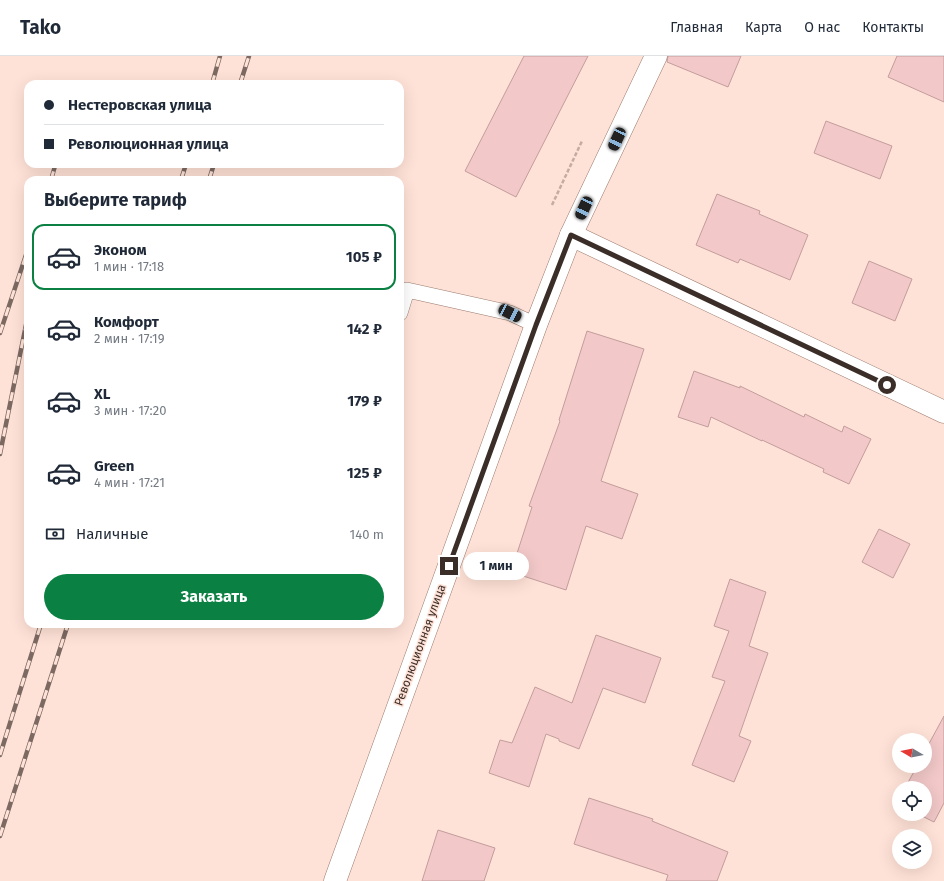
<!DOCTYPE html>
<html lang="ru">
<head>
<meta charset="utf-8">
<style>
  :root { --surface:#fff; --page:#f2f2f3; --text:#1f2937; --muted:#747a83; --line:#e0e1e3; --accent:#0b8043 }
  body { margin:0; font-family:"Fira Sans",sans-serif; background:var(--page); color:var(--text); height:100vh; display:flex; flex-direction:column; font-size:15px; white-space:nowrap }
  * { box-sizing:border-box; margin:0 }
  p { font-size:13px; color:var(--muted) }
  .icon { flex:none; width:22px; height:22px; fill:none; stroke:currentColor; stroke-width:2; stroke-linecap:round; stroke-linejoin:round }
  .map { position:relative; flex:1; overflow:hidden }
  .sheet { position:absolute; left:24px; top:120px; width:380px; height:452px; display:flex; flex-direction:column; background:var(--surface); border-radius:12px; box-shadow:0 4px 16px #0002 }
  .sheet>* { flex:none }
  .guide { position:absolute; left:24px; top:24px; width:380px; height:88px; border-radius:12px; box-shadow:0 4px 16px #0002; display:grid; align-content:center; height:88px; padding:0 20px; background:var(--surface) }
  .needle { width:26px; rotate:280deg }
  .tools { position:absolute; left:892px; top:677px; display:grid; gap:8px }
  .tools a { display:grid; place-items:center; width:40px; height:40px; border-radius:50%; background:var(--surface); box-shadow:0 4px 16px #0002; font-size:20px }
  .end { position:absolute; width:18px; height:18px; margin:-9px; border:5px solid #3b2e29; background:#fff; box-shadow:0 0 0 2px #fff }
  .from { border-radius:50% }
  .bubble { position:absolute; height:28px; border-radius:14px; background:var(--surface); box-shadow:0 4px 16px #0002; font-size:13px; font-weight:700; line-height:28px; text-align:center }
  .car { position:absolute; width:12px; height:24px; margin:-12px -6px; border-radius:5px; box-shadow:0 0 3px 1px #0007; background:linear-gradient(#222 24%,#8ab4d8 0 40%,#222 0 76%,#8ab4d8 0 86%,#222 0) }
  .guide b { display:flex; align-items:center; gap:14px; height:38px; font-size:15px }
  .guide b+b { border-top:1px solid var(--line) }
  .guide i { width:10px; height:10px; background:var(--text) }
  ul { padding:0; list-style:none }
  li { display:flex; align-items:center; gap:12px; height:66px; margin:0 8px 6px; padding:0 12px; border:2px solid transparent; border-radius:12px }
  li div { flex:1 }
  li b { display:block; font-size:15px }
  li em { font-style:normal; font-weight:700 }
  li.active { border-color:var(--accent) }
  li>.icon { width:36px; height:36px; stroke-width:1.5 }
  h2 { padding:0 20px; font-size:18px; line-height:48px }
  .pay { display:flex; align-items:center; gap:10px; height:44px; padding:0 20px; font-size:15px }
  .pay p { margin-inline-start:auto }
  .button { display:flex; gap:8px; margin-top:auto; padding:8px 20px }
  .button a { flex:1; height:46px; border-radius:24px; background:var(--accent); color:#fff; font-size:16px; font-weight:700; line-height:46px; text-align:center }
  header { display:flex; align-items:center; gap:24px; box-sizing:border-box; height:56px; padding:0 20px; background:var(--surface); border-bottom:1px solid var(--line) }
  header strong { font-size:19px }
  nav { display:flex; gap:22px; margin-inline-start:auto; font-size:14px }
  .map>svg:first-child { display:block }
  .building { fill:#f2c8c8; stroke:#c29d9c }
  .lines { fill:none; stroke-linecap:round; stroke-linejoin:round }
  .service-casing { stroke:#9a7b6e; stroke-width:16 }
  .minor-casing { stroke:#9a7b6e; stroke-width:23 }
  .secondary-casing { stroke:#9a7b6e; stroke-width:23 }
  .path { stroke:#c4aca3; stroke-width:2.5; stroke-dasharray:4 2; stroke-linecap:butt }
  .service { stroke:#fff; stroke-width:15 }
  .minor { stroke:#fff; stroke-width:22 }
  .secondary { stroke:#fff; stroke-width:22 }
  .rail-casing { stroke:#7b6962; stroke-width:4.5 }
  .rail { stroke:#ffe2d7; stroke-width:3; stroke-dasharray:9; stroke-linecap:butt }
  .route { stroke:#3b2e29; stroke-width:5 }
  .labels { text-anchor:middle; stroke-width:3; stroke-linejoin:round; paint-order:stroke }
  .street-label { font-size:12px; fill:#3b2e29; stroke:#ffe2d7 }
</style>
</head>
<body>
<header>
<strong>Tako</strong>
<nav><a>Главная</a><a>Карта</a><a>О нас</a><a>Контакты</a></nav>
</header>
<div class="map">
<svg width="944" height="825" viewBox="0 0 944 825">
  <rect width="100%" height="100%" fill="#ffe2d7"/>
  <g class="building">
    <polygon points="524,0 588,0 516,141 465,115"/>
    <polygon points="668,0 741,0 728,31 667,6"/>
    <polygon points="897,0 944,0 944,46 888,21"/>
    <polygon points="826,65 892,90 880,123 814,97"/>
    <polygon points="717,138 760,155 759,158 808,179 790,224 740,203 738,207 696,189"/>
    <polygon points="869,205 912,223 895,265 852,247"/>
    <polygon points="587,275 644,293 601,425 638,438 622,483 586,470 566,534 511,516 532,451 529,450 560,365 559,364"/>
    <polygon points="694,315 740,332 740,330 804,361 805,358 842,376 844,370 871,383 849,428 823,416 824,413 762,384 762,385 711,361 708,371 678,361"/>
    <polygon points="879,473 910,488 893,522 862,506"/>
    <polygon points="730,523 766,536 749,590 768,597 739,680 751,685 734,726 692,709 725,625 712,621 729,575 714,570"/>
    <polygon points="596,579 661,602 645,647 603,632 579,693 559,685 559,683 546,678 529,731 489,717 500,684 512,687 535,631 572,647"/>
    <polygon points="944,660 944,747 934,766 918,758 925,758 925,732 905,732 917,710 925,710 925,695"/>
    <polygon points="589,742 653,763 652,765 728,796 717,825 666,825 668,819 574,788"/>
    <polygon points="438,774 495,792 484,825 422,825"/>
  </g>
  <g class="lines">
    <g class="service-casing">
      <polyline id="service" points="400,257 407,234 510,257 536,269"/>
    </g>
    <g class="minor-casing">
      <polyline id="minor" points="571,179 944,356"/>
    </g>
    <g class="secondary-casing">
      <polyline id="secondary" points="335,825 536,269 571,179 656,0"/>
    </g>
    <polyline class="path" points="552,149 582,85"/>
    <use href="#service" class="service"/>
    <use href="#minor" class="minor"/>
    <use href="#secondary" class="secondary"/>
    <g class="rail-casing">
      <g id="rail">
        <polyline points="212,28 220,0"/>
        <polyline points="240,28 249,0"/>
        <polyline points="51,124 55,110"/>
        <polyline points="181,124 186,108"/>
        <polyline points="209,124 214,108"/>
        <polyline points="0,277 28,193"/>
        <polyline points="0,398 28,259"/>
        <polyline points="0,699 41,568"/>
        <polyline points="0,780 68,568"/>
      </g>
    </g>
    <use href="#rail" class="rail"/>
  </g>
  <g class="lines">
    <polyline class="route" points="449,510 536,269 571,179 887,329"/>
  </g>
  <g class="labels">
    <g class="street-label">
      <text transform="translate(420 589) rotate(-70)" y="4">Революционная улица</text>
    </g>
  </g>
</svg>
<div class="tools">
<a><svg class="needle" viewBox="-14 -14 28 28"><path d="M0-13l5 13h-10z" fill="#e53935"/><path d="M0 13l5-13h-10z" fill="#747a83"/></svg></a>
<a><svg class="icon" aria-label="locate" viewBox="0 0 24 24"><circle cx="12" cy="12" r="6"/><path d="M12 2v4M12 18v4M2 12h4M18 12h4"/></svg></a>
<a><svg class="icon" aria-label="layers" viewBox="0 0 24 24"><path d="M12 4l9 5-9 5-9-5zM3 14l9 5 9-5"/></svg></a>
</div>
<i class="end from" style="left:887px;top:329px"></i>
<i class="end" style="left:449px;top:510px"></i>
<div class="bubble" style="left:463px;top:496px;width:66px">1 мин</div>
<i class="car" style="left:617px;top:83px;rotate:205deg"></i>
<i class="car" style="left:584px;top:152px;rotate:205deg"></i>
<i class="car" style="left:510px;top:257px;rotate:116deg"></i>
<div class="guide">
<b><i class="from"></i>Нестеровская улица</b>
<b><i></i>Революционная улица</b>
</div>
<section class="sheet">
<h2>Выберите тариф</h2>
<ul>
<li class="active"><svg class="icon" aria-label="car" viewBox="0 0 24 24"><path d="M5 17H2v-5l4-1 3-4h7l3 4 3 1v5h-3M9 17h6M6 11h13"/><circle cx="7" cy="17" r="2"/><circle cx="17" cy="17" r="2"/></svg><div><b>Эконом</b><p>1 мин · 17:18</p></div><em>105 ₽</em></li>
<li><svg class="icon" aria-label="car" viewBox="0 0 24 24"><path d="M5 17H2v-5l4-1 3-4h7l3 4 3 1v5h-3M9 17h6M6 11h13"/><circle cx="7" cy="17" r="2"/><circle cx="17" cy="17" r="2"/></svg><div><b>Комфорт</b><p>2 мин · 17:19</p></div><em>142 ₽</em></li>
<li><svg class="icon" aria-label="car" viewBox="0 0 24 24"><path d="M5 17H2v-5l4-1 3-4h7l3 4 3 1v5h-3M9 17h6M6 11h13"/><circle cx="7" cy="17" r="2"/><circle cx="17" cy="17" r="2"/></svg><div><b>XL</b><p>3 мин · 17:20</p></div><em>179 ₽</em></li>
<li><svg class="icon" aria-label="car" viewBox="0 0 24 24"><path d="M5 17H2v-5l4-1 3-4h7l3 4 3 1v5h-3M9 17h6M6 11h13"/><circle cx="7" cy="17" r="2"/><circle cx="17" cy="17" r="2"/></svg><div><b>Green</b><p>4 мин · 17:21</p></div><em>125 ₽</em></li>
</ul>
<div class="pay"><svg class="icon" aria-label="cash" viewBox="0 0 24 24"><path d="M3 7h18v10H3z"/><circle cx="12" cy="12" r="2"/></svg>Наличные<p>140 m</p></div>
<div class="button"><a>Заказать</a></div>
</section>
</div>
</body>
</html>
